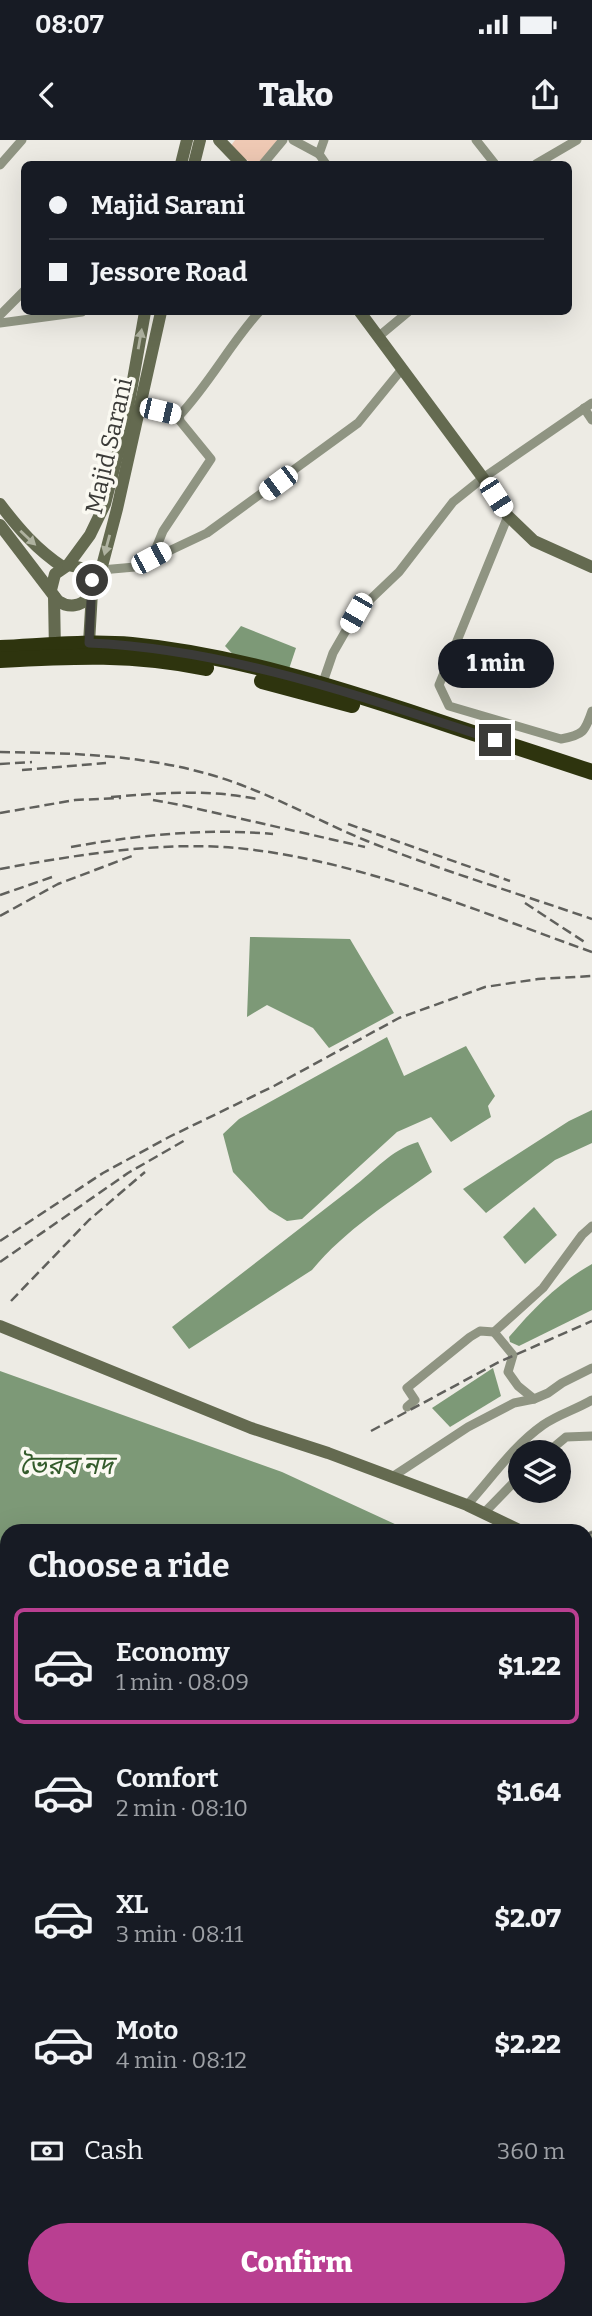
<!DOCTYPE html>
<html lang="en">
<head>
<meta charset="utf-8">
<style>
  :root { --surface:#171b24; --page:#20242c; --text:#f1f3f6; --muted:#9ea1a6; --line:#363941; --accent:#b93f91 }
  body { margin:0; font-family:Bitter,"Noto Sans Bengali",serif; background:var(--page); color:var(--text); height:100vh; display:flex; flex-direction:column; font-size:26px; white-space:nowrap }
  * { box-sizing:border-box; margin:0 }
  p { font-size:23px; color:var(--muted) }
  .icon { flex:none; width:38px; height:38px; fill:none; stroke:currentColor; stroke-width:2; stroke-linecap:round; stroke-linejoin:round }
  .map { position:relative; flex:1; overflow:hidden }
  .drawer { position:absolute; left:0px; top:1384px; width:593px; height:793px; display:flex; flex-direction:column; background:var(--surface); border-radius:21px 21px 0 0; box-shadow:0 7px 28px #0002 }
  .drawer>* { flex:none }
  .hud { position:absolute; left:21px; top:21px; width:551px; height:154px; border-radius:10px; box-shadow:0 7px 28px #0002; display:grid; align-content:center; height:154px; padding:0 28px; background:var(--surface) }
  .controls { position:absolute; left:508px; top:1300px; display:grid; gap:14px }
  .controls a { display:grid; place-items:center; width:63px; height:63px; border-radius:50%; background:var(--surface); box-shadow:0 7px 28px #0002; font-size:35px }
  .end { position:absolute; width:32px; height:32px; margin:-16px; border:9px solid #3b3b38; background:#fff; box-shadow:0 0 0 4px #fff }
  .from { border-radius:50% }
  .bubble { position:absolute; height:49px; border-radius:24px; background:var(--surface); box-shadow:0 7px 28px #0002; font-size:23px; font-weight:800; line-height:49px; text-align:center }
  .car { position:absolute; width:21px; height:42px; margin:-21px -10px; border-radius:9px; box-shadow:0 0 5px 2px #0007; background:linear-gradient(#fff 24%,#345 0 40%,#fff 0 76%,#345 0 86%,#fff 0) }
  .hud b { display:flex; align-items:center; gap:24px; height:66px; font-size:26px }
  .hud b+b { border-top:2px solid var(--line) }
  .hud i { width:18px; height:18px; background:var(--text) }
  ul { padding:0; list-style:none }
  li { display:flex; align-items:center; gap:21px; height:116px; margin:0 14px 10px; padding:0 14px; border:4px solid transparent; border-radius:10px }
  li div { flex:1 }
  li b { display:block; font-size:26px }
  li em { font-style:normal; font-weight:800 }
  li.on { border-color:var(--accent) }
  li>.icon { width:63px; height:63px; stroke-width:1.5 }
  h2 { padding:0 28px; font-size:32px; line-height:84px }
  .pay { display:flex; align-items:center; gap:18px; height:77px; padding:0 28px; font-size:26px }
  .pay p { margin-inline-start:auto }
  .button { display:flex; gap:14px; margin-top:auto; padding:14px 28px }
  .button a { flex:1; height:80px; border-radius:42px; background:var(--accent); color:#fff; font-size:28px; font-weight:800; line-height:80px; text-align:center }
  .status { display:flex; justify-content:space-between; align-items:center; height:49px; padding:0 35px; background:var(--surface); direction:ltr }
  .status svg { height:19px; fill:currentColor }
  header { display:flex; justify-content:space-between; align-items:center; height:91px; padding:0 28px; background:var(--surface); font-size:32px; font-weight:800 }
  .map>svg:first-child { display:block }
  .green { fill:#efc9b4 }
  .water { fill:#7d9977 }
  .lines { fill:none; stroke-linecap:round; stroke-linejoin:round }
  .street { stroke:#8f9482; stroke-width:9 }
  .secondary { stroke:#646a50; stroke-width:12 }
  .highway { stroke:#2e340e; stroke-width:16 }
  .rail { stroke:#60605c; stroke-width:2.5; stroke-dasharray:10 5; stroke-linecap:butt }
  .oneway { fill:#afb2a0 }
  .route { stroke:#3b3b38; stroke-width:9 }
  .labels { text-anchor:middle; stroke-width:7; stroke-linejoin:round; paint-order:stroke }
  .street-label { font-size:24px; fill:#3b3b38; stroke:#faf9f1 }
  .water-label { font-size:26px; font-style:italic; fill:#345c2c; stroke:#faf9f1 }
</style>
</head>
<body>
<div class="status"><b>08:07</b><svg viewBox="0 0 49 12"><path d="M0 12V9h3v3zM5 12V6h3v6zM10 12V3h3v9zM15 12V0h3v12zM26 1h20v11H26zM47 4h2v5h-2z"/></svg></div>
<header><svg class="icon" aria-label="back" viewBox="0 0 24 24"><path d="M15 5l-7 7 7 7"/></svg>Tako<svg class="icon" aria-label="share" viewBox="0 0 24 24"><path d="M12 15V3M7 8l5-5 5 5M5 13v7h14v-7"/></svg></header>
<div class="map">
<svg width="592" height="2176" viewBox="0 0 592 2176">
  <rect width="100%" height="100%" fill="#edebe4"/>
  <polygon class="green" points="235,0 279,0 260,24 252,24 230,7"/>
  <g class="water">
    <polygon points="241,486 296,508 287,535 242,524 225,506"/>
    <polygon points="250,797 350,799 394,873 329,908 313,888 267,865 247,877"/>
    <polygon points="387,897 404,936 466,906 495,956 488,966 491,977 451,1002 431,977 397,992 302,1079 287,1081 269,1070 233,1032 223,994 239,979"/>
    <polygon points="592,970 592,1003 555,1020 486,1073 463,1049 569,981"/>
    <path d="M 418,1002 L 432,1032 C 391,1061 345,1090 312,1130 L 189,1209 L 172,1187 C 233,1141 292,1094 352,1048 C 376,1030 389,1011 418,1002 Z"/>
    <polygon points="534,1067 557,1095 525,1124 503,1097"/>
    <path d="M 592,1124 L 592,1170 L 519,1206 L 510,1202 L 509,1197 C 534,1168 558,1143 592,1124 Z"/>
    <polygon points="493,1228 501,1256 450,1287 432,1268"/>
    <polygon points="0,1231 282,1332 410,1391 7,1391 7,1707 0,1702"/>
    <polygon points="586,1473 592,1476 592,2057 586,2054"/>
  </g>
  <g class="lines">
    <g class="street">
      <polyline points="293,0 319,14 324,0"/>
      <polyline points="476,0 495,24"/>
      <polyline points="319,14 326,24"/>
      <polyline points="263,24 283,0"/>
      <polyline points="536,24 577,0"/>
      <polyline points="0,25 22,0"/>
      <polyline points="0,175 24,151"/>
      <polyline points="0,183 82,172"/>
      <polyline points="378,197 408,172"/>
      <path d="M 140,266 L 179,276 C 210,243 230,204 259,172"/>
      <polyline points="584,268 592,280"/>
      <path d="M 508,376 L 439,545 L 449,566 L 561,599 C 583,595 585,592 592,571"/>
      <polyline points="152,418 163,391 211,319 180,281 179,276"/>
      <polyline points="101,430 135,427 207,393 358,283 402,229"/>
      <polyline points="322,545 333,513 356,473 399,432 453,362 483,338 592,263"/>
      <polyline points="494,1192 513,1215 508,1232 518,1246 534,1259"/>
      <polyline points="407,1267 415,1260 407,1248 470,1197 480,1191 494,1192 543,1148 582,1095 592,1086"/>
      <polyline points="548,1312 566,1297 592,1296"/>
      <polyline points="392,1337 468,1287 514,1263 534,1259 548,1253 562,1243 592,1228"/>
      <path d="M 467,1365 C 492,1338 512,1307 543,1285 C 559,1274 575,1270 592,1260"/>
      <polyline points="484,1373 520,1336"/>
      <polyline points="586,1399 592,1395"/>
      <polyline points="0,2101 7,2107"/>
      <polyline points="66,2170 73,2176"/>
    </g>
    <g class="secondary">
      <polyline points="219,0 242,24"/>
      <polyline points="181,24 187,0"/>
      <polyline points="194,24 200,0"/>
      <polyline points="360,172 483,338 508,376 534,401 592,427"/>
      <path d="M 0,364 C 18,388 37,410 63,427"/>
      <path d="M 0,385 L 58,461 C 80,476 105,450 86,429 L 68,425 L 55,434 L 51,450"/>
      <polyline points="68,425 90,395 105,364 125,285 145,172"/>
      <polyline points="93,448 101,430 117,369 161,172"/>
      <polyline points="54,456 55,512"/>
      <polyline points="89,503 92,452"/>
      <polyline points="0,1186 251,1288 328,1313 467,1365 521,1391"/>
      <polyline points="586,1428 592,1430"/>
    </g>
    <g class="highway">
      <path d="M 0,508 C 44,506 88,501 132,505 C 234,515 334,547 431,579 C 484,597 539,614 592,632"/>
      <path d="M 0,520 C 74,516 133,513 206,528"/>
      <polyline points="262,541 352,565"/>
    </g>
    <g class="rail">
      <path d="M 0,612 C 73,613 145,615 215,636 C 268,652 316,680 367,701 C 440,730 517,753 592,779"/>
      <polyline points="0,624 32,622"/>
      <polyline points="22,630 106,623"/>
      <path d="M 111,657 C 161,653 208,649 257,659"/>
      <polyline points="153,660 181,665 365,707"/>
      <polyline points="0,673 75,660 121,658"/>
      <polyline points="348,684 510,741"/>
      <path d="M 71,707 C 139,695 205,688 273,694"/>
      <path d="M 0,729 C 75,715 161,701 237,708 C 360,720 476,771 592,812"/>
      <polyline points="0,755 55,736"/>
      <polyline points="525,763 586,803"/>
      <polyline points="0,776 58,744 132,716"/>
      <polyline points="0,1101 103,1033 169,997 274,946 399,878 485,847 538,839 592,836"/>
      <polyline points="0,1122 128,1033 187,999"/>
      <polyline points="11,1161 89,1080 145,1032"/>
      <polyline points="371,1291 499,1222 592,1181"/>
      <polyline points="586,1396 592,1392"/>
    </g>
  </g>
  <defs><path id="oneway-solid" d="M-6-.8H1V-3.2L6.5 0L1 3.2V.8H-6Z" transform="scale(1.75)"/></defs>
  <g class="oneway">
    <use href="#oneway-solid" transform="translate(140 199) rotate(-80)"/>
    <use href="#oneway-solid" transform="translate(28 398) rotate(43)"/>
    <use href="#oneway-solid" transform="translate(107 405) rotate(105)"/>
  </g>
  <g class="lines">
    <path class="route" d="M 92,440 L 89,503 C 229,509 362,557 495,600"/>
  </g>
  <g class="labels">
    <g class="street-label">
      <text transform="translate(109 306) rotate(-77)" y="8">Majid Sarani</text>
    </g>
    <g class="water-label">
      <text x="66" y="1334">ভৈরব নদ</text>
    </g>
  </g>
</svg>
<div class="controls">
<a><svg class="icon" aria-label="layers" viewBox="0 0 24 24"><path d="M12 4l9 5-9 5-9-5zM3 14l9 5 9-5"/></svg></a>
</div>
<i class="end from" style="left:92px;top:440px"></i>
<i class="end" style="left:495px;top:600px"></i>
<div class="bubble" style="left:438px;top:499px;width:116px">1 min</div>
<i class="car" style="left:160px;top:271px;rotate:103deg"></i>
<i class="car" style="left:278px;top:343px;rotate:233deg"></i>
<i class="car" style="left:496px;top:357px;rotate:147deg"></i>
<i class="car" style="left:151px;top:418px;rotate:62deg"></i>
<i class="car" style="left:356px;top:473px;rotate:210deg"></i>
<div class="hud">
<b><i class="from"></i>Majid Sarani</b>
<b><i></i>Jessore Road</b>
</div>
<section class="drawer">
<h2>Choose a ride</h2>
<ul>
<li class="on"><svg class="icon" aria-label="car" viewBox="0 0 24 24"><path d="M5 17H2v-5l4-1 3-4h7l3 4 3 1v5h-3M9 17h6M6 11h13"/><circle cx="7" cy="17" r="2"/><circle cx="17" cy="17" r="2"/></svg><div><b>Economy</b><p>1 min · 08:09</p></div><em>$1.22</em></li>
<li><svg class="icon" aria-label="car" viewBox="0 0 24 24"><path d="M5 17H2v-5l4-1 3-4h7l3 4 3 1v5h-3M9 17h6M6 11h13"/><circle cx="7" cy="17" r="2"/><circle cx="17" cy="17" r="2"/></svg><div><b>Comfort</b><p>2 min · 08:10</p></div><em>$1.64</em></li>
<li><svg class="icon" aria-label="car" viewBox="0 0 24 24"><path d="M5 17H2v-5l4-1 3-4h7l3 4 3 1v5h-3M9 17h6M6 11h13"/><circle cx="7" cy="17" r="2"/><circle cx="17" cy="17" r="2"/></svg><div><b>XL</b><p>3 min · 08:11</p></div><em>$2.07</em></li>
<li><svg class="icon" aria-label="car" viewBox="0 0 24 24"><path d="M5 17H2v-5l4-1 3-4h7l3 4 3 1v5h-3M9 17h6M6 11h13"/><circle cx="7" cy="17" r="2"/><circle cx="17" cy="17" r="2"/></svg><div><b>Moto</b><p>4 min · 08:12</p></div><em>$2.22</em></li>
</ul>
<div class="pay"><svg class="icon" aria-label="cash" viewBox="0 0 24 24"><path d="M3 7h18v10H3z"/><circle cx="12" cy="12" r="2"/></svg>Cash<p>360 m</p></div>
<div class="button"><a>Confirm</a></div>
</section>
</div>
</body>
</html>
